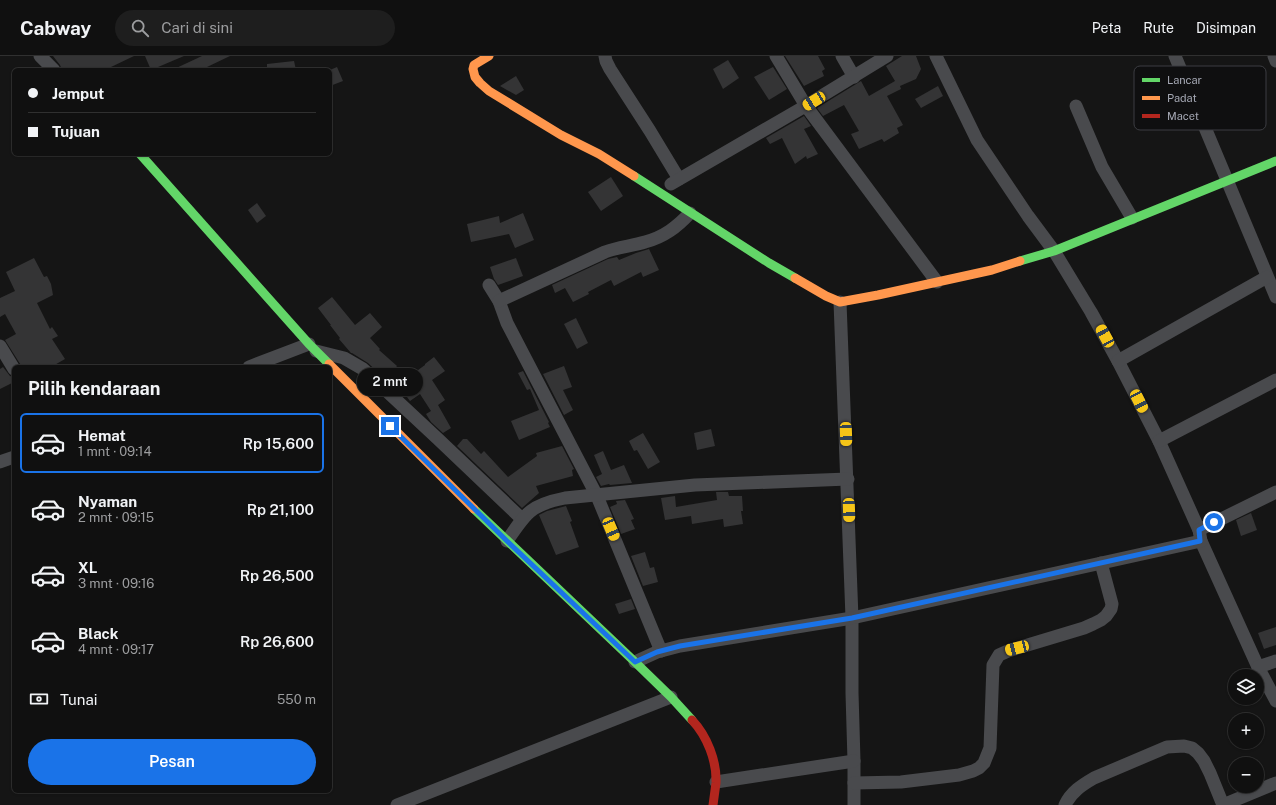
<!DOCTYPE html>
<html lang="id">
<head>
<meta charset="utf-8">
<style>
  :root { --surface:#101010; --page:#1e1e1e; --text:#f1f3f6; --muted:#9c9d9f; --line:#303030; --accent:#1a73e8 }
  body { margin:0; font-family:"Public Sans",sans-serif; background:var(--page); color:var(--text); height:100vh; display:flex; flex-direction:column; font-size:15px; white-space:nowrap }
  * { box-sizing:border-box; margin:0 }
  p { font-size:13px; color:var(--muted) }
  .icon { flex:none; width:22px; height:22px; fill:none; stroke:currentColor; stroke-width:2; stroke-linecap:round; stroke-linejoin:round }
  .map { position:relative; flex:1; overflow:hidden }
  .drawer { position:absolute; left:12px; top:309px; width:320px; height:428px; display:flex; flex-direction:column; background:var(--surface); border-radius:6px; box-shadow:0 1px 3px #0004,0 0 0 1px var(--line) }
  .drawer>* { flex:none }
  .hud { position:absolute; left:12px; top:12px; width:320px; height:88px; border-radius:6px; box-shadow:0 1px 3px #0004,0 0 0 1px var(--line); display:grid; align-content:center; height:88px; padding:0 16px; background:var(--surface) }
  .fabs { position:absolute; left:1228px; top:613px; display:grid; gap:8px }
  .fabs a { display:grid; place-items:center; width:36px; height:36px; border-radius:50%; background:var(--surface); box-shadow:0 1px 3px #0004,0 0 0 1px var(--line); font-size:20px }
  .end { position:absolute; width:18px; height:18px; margin:-9px; border:5px solid #1a73e8; background:#fff; box-shadow:0 0 0 2px #fff }
  .from { border-radius:50% }
  .bubble { position:absolute; height:28px; border-radius:14px; background:var(--surface); box-shadow:0 1px 3px #0004,0 0 0 1px var(--line); font-size:13px; font-weight:600; line-height:28px; text-align:center }
  .car { position:absolute; width:12px; height:24px; margin:-12px -6px; border-radius:5px; box-shadow:0 0 3px 1px #0007; background:linear-gradient(#f5c518 24%,#345 0 40%,#f5c518 0 76%,#345 0 86%,#f5c518 0) }
  .hud b { display:flex; align-items:center; gap:14px; height:38px; font-size:15px }
  .hud b+b { border-top:1px solid var(--line) }
  .hud i { width:10px; height:10px; background:var(--text) }
  ul { padding:0; list-style:none }
  li { display:flex; align-items:center; gap:12px; height:60px; margin:0 8px 6px; padding:0 8px; border:2px solid transparent; border-radius:6px }
  li div { flex:1 }
  li b { display:block; font-size:15px }
  li em { font-style:normal; font-weight:600 }
  li.active { border-color:var(--accent) }
  li>.icon { width:36px; height:36px; stroke-width:1.5 }
  h2 { padding:0 16px; font-size:18px; line-height:48px }
  .pay { display:flex; align-items:center; gap:10px; height:44px; padding:0 16px; font-size:15px }
  .pay p { margin-inline-start:auto }
  .action { display:flex; gap:8px; margin-top:auto; padding:8px 16px }
  .action a { flex:1; height:46px; border-radius:24px; background:var(--accent); color:#fff; font-size:16px; font-weight:600; line-height:46px; text-align:center }
  header { display:flex; align-items:center; gap:24px; box-sizing:border-box; height:56px; padding:0 20px; background:var(--surface); border-bottom:1px solid var(--line) }
  header strong { font-size:19px }
  nav { display:flex; gap:22px; margin-inline-start:auto; font-size:14px }
  .search { width:280px; height:36px; background:var(--page); display:flex; align-items:center; gap:10px; box-sizing:border-box; padding:0 14px; border-radius:22px; color:var(--muted); font-size:15px }
  .map>svg:first-child { display:block }
  .building { fill:#343435 }
  .lines { fill:none; stroke-linecap:round; stroke-linejoin:round }
  .street { stroke:#494a4d; stroke-width:13 }
  .fast { stroke:#63d668; stroke-width:9 }
  .slow { stroke:#ff974d; stroke-width:9 }
  .jam { stroke:#b3261e; stroke-width:9 }
  .route { stroke:#1a73e8; stroke-width:5 }
  .key { fill:#0f0f10; stroke:#3c3d42; stroke-width:1 }
  .key-label { font-size:11px; fill:#a6a9b5 }
</style>
</head>
<body>
<header>
<strong>Cabway</strong>
<div class="search"><svg class="icon" aria-label="search" viewBox="0 0 24 24"><circle cx="10" cy="10" r="6"/><path d="M15 15l6 6"/></svg>Cari di sini</div>
<nav><a>Peta</a><a>Rute</a><a>Disimpan</a></nav>
</header>
<div class="map">
<svg width="1276" height="749" viewBox="0 0 1276 749">
  <rect width="100%" height="100%" fill="#151515"/>
  <g class="building">
    <polygon points="53,0 134,0 111,11 113,14 62,14 60,9"/>
    <polygon points="145,0 184,0 151,14"/>
    <polygon points="202,0 230,0 207,11 208,14 172,14"/>
    <polygon points="785,0 818,0 825,13 822,15 824,20 804,30"/>
    <polygon points="902,0 916,0 921,13 916,23 900,30 901,33 887,40 903,69 897,72 899,77 884,86 882,83 859,93 851,78 859,75 844,49 823,60 817,52 861,25 869,40 895,25 886,10"/>
    <polygon points="728,4 739,22 723,33 713,13"/>
    <polygon points="294,5 296,14 267,14 267,8"/>
    <polygon points="337,11 343,25 330,30 330,14"/>
    <polygon points="773,11 787,33 769,44 754,21"/>
    <polygon points="516,20 524,34 516,39 500,30"/>
    <polygon points="938,30 943,40 921,52 915,43"/>
    <polygon points="804,60 811,70 804,73 818,98 807,103 806,100 795,108 782,82 770,88 766,82"/>
    <polygon points="611,121 623,140 601,155 588,136"/>
    <polygon points="257,147 266,160 257,167 248,154"/>
    <polygon points="523,157 534,184 515,192 509,178 471,186 467,168 499,160 500,167"/>
    <polygon points="649,193 659,214 643,221 641,216 614,230 611,224 588,236 589,238 573,246 565,232 555,237 552,229 608,203 617,201 619,204 636,197"/>
    <polygon points="34,202 44,221 47,220 51,228 53,239 37,247 50,273 52,271 58,280 52,283 65,303 51,311 22,311 5,284 16,278 5,258 0,261 0,242 15,235 6,216"/>
    <polygon points="516,202 523,220 498,229 494,223 490,211"/>
    <polygon points="332,241 355,269 370,257 382,271 370,282 380,293 379,294 397,310 386,324 368,307 352,297 351,297 339,283 340,282 330,269 331,269 318,252"/>
    <polygon points="576,262 588,287 577,293 564,268"/>
    <polygon points="434,301 445,315 432,324 445,344 438,349 451,372 443,377 431,366 426,358 431,355 420,338 410,345 404,337 396,330 425,309 425,308"/>
    <polygon points="564,310 572,331 563,334 573,354 564,359 543,318"/>
    <polygon points="3,311 10,320 14,321 14,326 0,333 0,313"/>
    <polygon points="523,315 549,366 548,367 550,371 519,384 511,365 539,354 530,333 527,334 518,317"/>
    <polygon points="711,373 715,390 697,394 694,377"/>
    <polygon points="643,377 660,406 648,413 637,394 634,395 629,385"/>
    <polygon points="463,383 467,383 481,398 484,395 508,421 537,400 536,397 562,390 574,413 572,414 573,420 536,430 539,437 522,452 457,390"/>
    <polygon points="603,395 611,414 624,409 632,427 610,429 609,428 601,430 596,421 602,418 594,399"/>
    <polygon points="716,436 728,436 729,440 742,440 743,455 741,455 743,468 724,471 723,463 692,468 691,460 665,464 661,442 675,440 676,451 717,444"/>
    <polygon points="625,444 634,463 631,464 635,473 621,478 610,451 617,448 616,445"/>
    <polygon points="566,450 572,465 570,466 579,491 556,499 539,459 547,455"/>
    <polygon points="1251,457 1257,474 1241,480 1236,464"/>
    <polygon points="645,496 650,512 654,511 658,526 643,530 631,500"/>
    <polygon points="631,543 635,553 619,558 615,548"/>
    <polygon points="1276,571 1276,589 1264,593 1258,577"/>
  </g>
  <g class="lines">
    <g class="street">
      <polyline points="40,0 54,14"/>
      <polyline points="605,0 606,5 610,13 650,75 679,123"/>
      <polyline points="776,0 806,50 937,226"/>
      <polyline points="842,0 854,21"/>
      <polyline points="936,0 977,84 1028,160 1054,195 1091,256 1118,305 1159,385 1199,474 1201,485 1258,611 1276,645"/>
      <polyline points="1175,0 1276,241"/>
      <polyline points="1274,0 1276,5"/>
      <polyline points="1076,50 1102,111 1132,162"/>
      <polyline points="671,128 802,52 887,0"/>
      <polyline points="489,229 499,245 507,267 597,440 661,595"/>
      <path d="M 499,245 L 605,196 C 618,191 632,190 645,186 C 664,181 677,171 690,157"/>
      <polyline points="840,246 852,562 852,637 854,705 854,749"/>
      <polyline points="0,290 14,313"/>
      <polyline points="316,295 344,302 363,313 438,383 522,463"/>
      <polyline points="1118,305 1267,221"/>
      <polyline points="249,311 309,288"/>
      <polyline points="1159,385 1276,324"/>
      <polyline points="0,406 14,401"/>
      <polyline points="1199,474 1276,436"/>
      <path d="M 507,485 C 526,457 530,449 565,442 L 695,429 L 848,423"/>
      <polyline points="635,606 657,596 680,590 852,562 1201,485"/>
      <polyline points="1258,611 1276,605"/>
      <polyline points="716,726 854,705"/>
      <polyline points="854,727 901,726 959,719 973,715 979,712 984,707 990,692 993,609 999,599 1008,595 1084,572 1093,568 1101,564 1106,560 1111,553 1112,548 1101,507"/>
      <polyline points="397,749 671,641"/>
      <path d="M 1065,749 C 1071,736 1082,729 1094,722 L 1167,691 L 1184,690 L 1192,692 L 1198,697 L 1204,705 L 1210,717 L 1223,749"/>
      <polyline points="1223,749 1276,727"/>
    </g>
    <g class="fast">
      <polyline points="140,98 309,288 329,308"/>
      <polyline points="634,120 769,207 795,222"/>
      <polyline points="1020,205 1054,195 1276,105"/>
      <polyline points="474,453 635,606 671,641 692,664"/>
    </g>
    <g class="slow">
      <polyline points="489,0 474,9 473,13 475,21 480,27 489,35 561,79 599,98 634,120"/>
      <polyline points="795,222 826,240 840,246 878,239 992,214 1020,205"/>
      <polyline points="329,308 474,453"/>
    </g>
    <path class="jam" d="M 692,664 C 707,680 717,705 716,727 C 715,734 714,742 713,749"/>
  </g>
  <g class="lines">
    <polyline class="route" points="390,370 507,485 635,606 657,596 680,590 852,562 1200,485 1199,474 1214,466"/>
  </g>
  <rect x="1134" y="10" width="132" height="64" rx="6" class="key"/>
  <rect x="1142" y="22" width="18" height="4" fill="#63d668"/>
  <rect x="1142" y="40" width="18" height="4" fill="#ff974d"/>
  <rect x="1142" y="58" width="18" height="4" fill="#b3261e"/>
  <g class="key-label">
    <text x="1167" y="28">Lancar</text>
    <text x="1167" y="46">Padat</text>
    <text x="1167" y="64">Macet</text>
  </g>
</svg>
<div class="fabs">
<a><svg class="icon" aria-label="layers" viewBox="0 0 24 24"><path d="M12 4l9 5-9 5-9-5zM3 14l9 5 9-5"/></svg></a>
<a>+</a>
<a>−</a>
</div>
<i class="end from" style="left:1214px;top:466px"></i>
<i class="end" style="left:390px;top:370px"></i>
<div class="bubble" style="left:357px;top:312px;width:66px">2 mnt</div>
<i class="car" style="left:814px;top:45px;rotate:239deg"></i>
<i class="car" style="left:1105px;top:280px;rotate:331deg"></i>
<i class="car" style="left:1139px;top:345px;rotate:153deg"></i>
<i class="car" style="left:846px;top:378px;rotate:178deg"></i>
<i class="car" style="left:849px;top:454px;rotate:178deg"></i>
<i class="car" style="left:611px;top:473px;rotate:157deg"></i>
<i class="car" style="left:1017px;top:592px;rotate:256deg"></i>
<div class="hud">
<b><i class="from"></i>Jemput</b>
<b><i></i>Tujuan</b>
</div>
<section class="drawer">
<h2>Pilih kendaraan</h2>
<ul>
<li class="active"><svg class="icon" aria-label="car" viewBox="0 0 24 24"><path d="M5 17H2v-5l4-1 3-4h7l3 4 3 1v5h-3M9 17h6M6 11h13"/><circle cx="7" cy="17" r="2"/><circle cx="17" cy="17" r="2"/></svg><div><b>Hemat</b><p>1 mnt · 09:14</p></div><em>Rp 15,600</em></li>
<li><svg class="icon" aria-label="car" viewBox="0 0 24 24"><path d="M5 17H2v-5l4-1 3-4h7l3 4 3 1v5h-3M9 17h6M6 11h13"/><circle cx="7" cy="17" r="2"/><circle cx="17" cy="17" r="2"/></svg><div><b>Nyaman</b><p>2 mnt · 09:15</p></div><em>Rp 21,100</em></li>
<li><svg class="icon" aria-label="car" viewBox="0 0 24 24"><path d="M5 17H2v-5l4-1 3-4h7l3 4 3 1v5h-3M9 17h6M6 11h13"/><circle cx="7" cy="17" r="2"/><circle cx="17" cy="17" r="2"/></svg><div><b>XL</b><p>3 mnt · 09:16</p></div><em>Rp 26,500</em></li>
<li><svg class="icon" aria-label="car" viewBox="0 0 24 24"><path d="M5 17H2v-5l4-1 3-4h7l3 4 3 1v5h-3M9 17h6M6 11h13"/><circle cx="7" cy="17" r="2"/><circle cx="17" cy="17" r="2"/></svg><div><b>Black</b><p>4 mnt · 09:17</p></div><em>Rp 26,600</em></li>
</ul>
<div class="pay"><svg class="icon" aria-label="cash" viewBox="0 0 24 24"><path d="M3 7h18v10H3z"/><circle cx="12" cy="12" r="2"/></svg>Tunai<p>550 m</p></div>
<div class="action"><a>Pesan</a></div>
</section>
</div>
</body>
</html>
